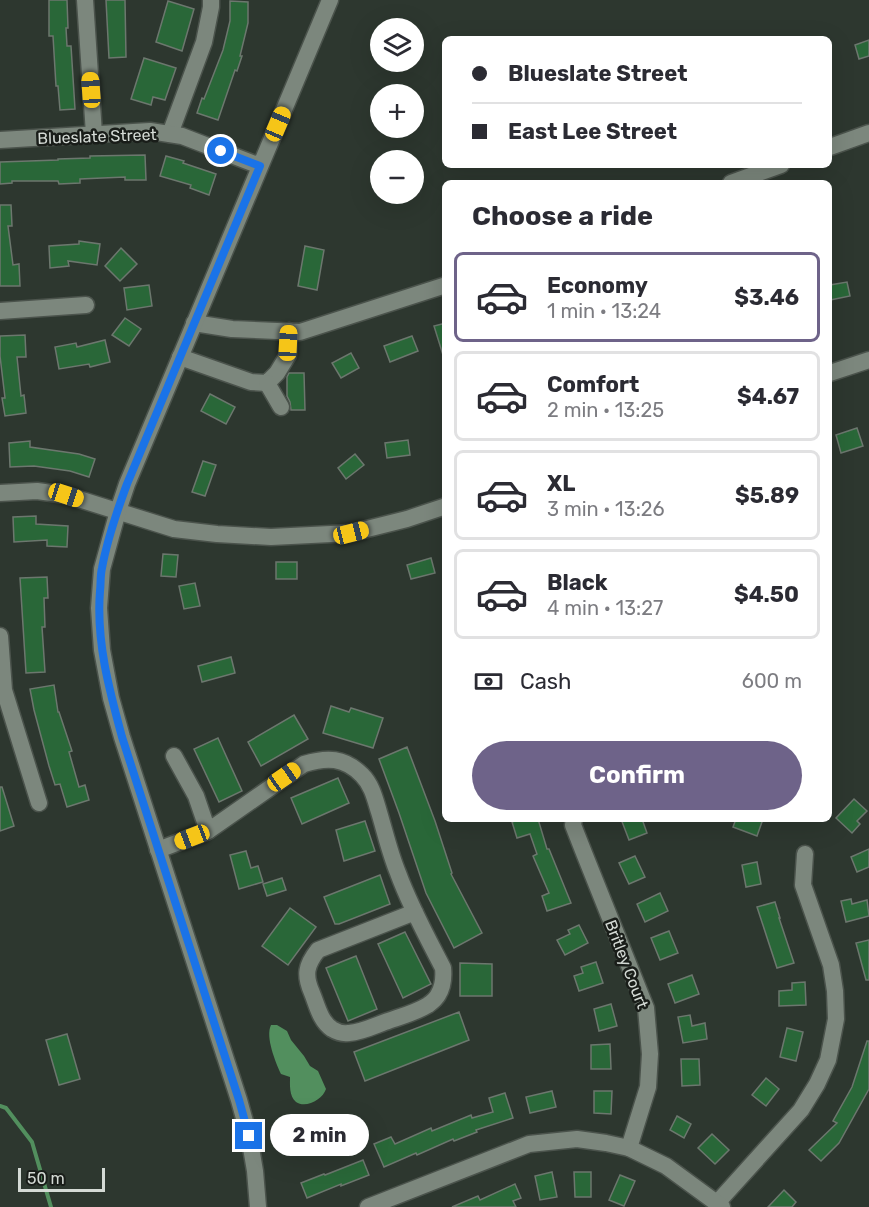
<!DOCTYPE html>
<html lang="en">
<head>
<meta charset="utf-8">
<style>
  :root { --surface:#fff; --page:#f7f7f7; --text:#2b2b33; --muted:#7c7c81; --line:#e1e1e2; --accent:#6e6389 }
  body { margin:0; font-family:Rubik,sans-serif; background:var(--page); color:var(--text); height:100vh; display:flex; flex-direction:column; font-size:22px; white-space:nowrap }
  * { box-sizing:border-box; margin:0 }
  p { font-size:20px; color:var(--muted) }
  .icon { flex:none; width:33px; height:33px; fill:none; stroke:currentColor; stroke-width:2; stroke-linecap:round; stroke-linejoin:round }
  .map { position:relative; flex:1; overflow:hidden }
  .details { position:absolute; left:442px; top:180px; width:390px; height:642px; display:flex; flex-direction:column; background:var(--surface); border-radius:9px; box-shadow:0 6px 24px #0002 }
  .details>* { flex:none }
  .hud { position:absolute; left:442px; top:36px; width:390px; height:132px; border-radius:9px; box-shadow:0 6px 24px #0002; display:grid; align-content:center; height:132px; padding:0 30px; background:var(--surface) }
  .buttons { position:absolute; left:370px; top:18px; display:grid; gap:12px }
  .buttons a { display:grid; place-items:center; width:54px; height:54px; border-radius:50%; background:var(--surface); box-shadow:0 6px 24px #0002; font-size:30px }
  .scale { position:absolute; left:18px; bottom:15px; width:87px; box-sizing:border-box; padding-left:6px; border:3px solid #d4dad5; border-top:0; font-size:16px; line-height:21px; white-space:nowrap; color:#d4dad5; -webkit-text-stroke:4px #191d19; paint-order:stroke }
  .end { position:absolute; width:27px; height:27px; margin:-14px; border:8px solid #1a73e8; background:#fff; box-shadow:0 0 0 3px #fff }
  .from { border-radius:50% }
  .bubble { position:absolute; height:42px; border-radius:21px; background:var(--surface); box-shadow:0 6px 24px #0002; font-size:20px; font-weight:700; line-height:42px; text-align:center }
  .car { position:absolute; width:18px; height:36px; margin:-18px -9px; border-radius:8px; box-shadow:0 0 4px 2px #0007; background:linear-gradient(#f5c518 24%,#345 0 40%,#f5c518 0 76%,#345 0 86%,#f5c518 0) }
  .hud b { display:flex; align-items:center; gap:21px; height:57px; font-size:22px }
  .hud b+b { border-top:2px solid var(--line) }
  .hud i { width:15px; height:15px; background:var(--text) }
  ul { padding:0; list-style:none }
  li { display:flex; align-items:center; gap:18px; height:90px; margin:0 12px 9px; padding:0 18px; border:3px solid var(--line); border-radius:9px }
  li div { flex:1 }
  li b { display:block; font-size:22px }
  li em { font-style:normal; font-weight:700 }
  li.on { border-color:var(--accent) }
  li>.icon { width:54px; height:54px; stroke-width:1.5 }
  h2 { padding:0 30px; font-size:27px; line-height:72px }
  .pay { display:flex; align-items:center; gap:15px; height:66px; padding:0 30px; font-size:22px }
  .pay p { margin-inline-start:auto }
  .primary-button { display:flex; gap:12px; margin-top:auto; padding:12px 30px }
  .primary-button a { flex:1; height:69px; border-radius:36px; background:var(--accent); color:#fff; font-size:24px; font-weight:700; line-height:69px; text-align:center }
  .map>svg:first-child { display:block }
  .water { fill:#528f5e }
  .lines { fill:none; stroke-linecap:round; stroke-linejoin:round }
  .stream { stroke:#528f5e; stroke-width:4 }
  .building { fill:#296738; stroke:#6c776e; stroke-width:1.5 }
  .minor-casing { stroke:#4b534c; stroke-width:19 }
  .minor { stroke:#7c877d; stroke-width:16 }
  .route { stroke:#1a73e8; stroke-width:8 }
  .labels { text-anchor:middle; stroke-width:5; stroke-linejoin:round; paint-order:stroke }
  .street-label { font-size:16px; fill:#d4dad5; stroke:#191d19 }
</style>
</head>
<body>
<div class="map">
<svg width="869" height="1207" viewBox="0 0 869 1207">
  <rect width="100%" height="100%" fill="#2d372f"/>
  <path class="water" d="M 271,1025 L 277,1025 L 287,1031 L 291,1040 L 304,1056 L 310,1066 L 318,1071 L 326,1089 C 323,1099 306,1109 296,1102 C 289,1096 290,1085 290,1077 L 281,1074 C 276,1063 265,1037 271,1025 Z"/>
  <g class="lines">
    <polyline class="stream" points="0,1106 6,1108 32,1142 51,1207"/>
  </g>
  <g class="building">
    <polygon points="49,0 67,0 68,28 66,28 67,46 71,46 75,109 60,110 58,86 56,86 53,36 49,36"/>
    <polygon points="106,0 125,0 126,57 109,58"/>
    <polygon points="168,1 194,9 182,51 156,42"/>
    <polygon points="230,1 248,2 248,23 240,56 242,56 237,71 235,70 218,120 197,113 202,98 204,99 223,50 230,21"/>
    <polygon points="869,40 869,56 859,59 855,45"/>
    <polygon points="144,58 176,68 165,100 153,97 151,105 131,99"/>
    <polygon points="145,155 146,180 125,180 125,177 80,179 80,183 59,184 58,181 12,181 12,183 0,184 0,162 58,160 58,159 90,158 90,156"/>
    <polygon points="166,156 184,161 183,163 216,174 209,195 190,188 191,185 160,176"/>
    <polygon points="0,205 11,205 12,226 8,226 13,265 19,264 20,286 0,286"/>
    <polygon points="79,241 100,244 97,265 68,261 69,266 50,268 49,246 79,244"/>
    <polygon points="305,246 324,250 317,290 298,286"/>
    <polygon points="121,248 137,264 120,281 105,266"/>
    <polygon points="847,282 850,296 830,300 830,285"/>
    <polygon points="149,285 152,306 127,310 124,288"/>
    <polygon points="125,318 141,329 129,346 112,335"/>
    <polygon points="446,323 446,355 443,355 434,326"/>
    <polygon points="25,335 26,357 17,357 21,396 24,395 26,413 5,416 2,398 5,398 0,356 0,336"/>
    <polygon points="412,336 418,351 390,362 384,346"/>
    <polygon points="105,340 110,362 90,367 89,364 59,369 55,347 76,343 77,347"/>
    <polygon points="351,353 359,368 341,378 332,363"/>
    <polygon points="289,373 304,373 305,410 291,410 290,402 287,396 287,377"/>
    <polygon points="210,394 235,407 226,424 201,411"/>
    <polygon points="857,428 863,446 841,453 836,435"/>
    <polygon points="408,440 410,455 387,458 385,443"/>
    <polygon points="30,441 30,447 79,454 95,459 89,477 70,471 34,466 10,467 9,443"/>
    <polygon points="355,454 364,465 346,479 338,468"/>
    <polygon points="203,461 216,465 205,496 192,492"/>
    <polygon points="36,516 36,524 68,526 67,547 47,546 47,540 14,542 13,517"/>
    <polygon points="163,554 178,555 176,577 161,576"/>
    <polygon points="431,558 435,573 411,579 407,565"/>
    <rect x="276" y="562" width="21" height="17"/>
    <polygon points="47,577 48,598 44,598 45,627 42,627 45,672 26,673 20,578"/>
    <polygon points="195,583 200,606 184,609 179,586"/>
    <polygon points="231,657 235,673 202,682 198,666"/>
    <polygon points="54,685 58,712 59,712 72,751 69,752 79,787 85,785 89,800 67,807 60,784 55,785 49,766 34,710 30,689"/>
    <polygon points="331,706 349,712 351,708 383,718 373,748 323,733"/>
    <polygon points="294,715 308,739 261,766 248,742"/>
    <polygon points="218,738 242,791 219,802 194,749"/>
    <polygon points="407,747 435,821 452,873 451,874 482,933 454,948 426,893 399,813 379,759"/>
    <polygon points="338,778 349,803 302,824 291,798"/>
    <polygon points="0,787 2,787 14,826 0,831"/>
    <polygon points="854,799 867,811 857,821 860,824 852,833 836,818"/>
    <polygon points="520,819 538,819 547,849 549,849 571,903 547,911 542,896 549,893 533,856 537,854 530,834 517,838 512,822"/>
    <polygon points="621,819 642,819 647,833 629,840"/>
    <polygon points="736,819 763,819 757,836 733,827"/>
    <polygon points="365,821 375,851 344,861 336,830"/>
    <polygon points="869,849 869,867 857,872 851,857"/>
    <polygon points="246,851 251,868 258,866 263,882 239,889 230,855"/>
    <polygon points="635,856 645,877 629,884 619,863"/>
    <polygon points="757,862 761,884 746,887 742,865"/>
    <polygon points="380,875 390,904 339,924 335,924 324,897"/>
    <polygon points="282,878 286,890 267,896 263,884"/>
    <polygon points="660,893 668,911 645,922 637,904"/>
    <polygon points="851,899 852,904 867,900 869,916 846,922 841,901"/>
    <polygon points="775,902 780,918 779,918 794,963 777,968 757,907"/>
    <polygon points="290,908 316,927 288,965 262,946"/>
    <polygon points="579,925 588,943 565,955 557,940 570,934 568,930"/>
    <polygon points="669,931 678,953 660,960 651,938"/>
    <polygon points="405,932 431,984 403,998 378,944"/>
    <polygon points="869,940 869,980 866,980 856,943"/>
    <polygon points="356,956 377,1009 348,1021 326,968"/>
    <polygon points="596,962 603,983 579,991 574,976 583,973 581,967"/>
    <polygon points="460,963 492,964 492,996 460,996"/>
    <polygon points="692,975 699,994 675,1003 668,984"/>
    <polygon points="805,982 806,1005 779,1006 779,991 792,990 792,983"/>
    <polygon points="611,1004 617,1026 599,1031 594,1009"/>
    <polygon points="459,1012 469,1040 365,1081 354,1052"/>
    <polygon points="690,1015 692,1026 705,1023 707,1039 683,1043 678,1017"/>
    <polygon points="787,1028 803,1032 796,1061 780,1057"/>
    <polygon points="67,1034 80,1079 59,1085 46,1040"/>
    <polygon points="867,1041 869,1041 869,1089 839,1143 821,1161 809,1150 837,1123 833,1121 852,1087"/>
    <polygon points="610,1044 611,1069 591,1069 591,1045"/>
    <polygon points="681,1059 699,1059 700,1085 682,1086"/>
    <polygon points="766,1078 779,1089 766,1106 752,1095"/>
    <polygon points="552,1091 556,1107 530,1113 526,1097"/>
    <polygon points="594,1091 612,1091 611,1114 594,1113"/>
    <polygon points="505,1093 513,1118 476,1130 477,1132 454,1141 453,1139 417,1155 416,1153 384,1167 374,1144 391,1137 395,1144 431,1128 432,1131 471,1115 472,1118 493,1112 489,1098"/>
    <polygon points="677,1116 691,1124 684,1138 670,1130"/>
    <polygon points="712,1134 729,1150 715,1164 698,1148"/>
    <polygon points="363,1160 369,1175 341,1186 341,1184 307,1198 301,1183 324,1174 325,1175"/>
    <polygon points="552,1172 557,1197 540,1200 535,1176"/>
    <polygon points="574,1172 591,1172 591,1197 575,1197"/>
    <polygon points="620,1175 635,1181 624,1206 609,1200"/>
    <polygon points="515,1184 521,1198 513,1201 516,1207 452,1207 478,1196 480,1200"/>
    <polygon points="784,1190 796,1202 792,1207 768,1207"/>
  </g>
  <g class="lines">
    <g class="minor-casing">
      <g id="minor">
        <polyline points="85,0 94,134"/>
        <polyline points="170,134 204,42 211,7 211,0"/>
        <polyline points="0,140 150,131 182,136 260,166"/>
        <polyline points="830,147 869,133"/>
        <polyline points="731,183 781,165"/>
        <polyline points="0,311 86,305"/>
        <polyline points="194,323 232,329 300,332 446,285"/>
        <polyline points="180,357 251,382 267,383 277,373 288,355 289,331"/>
        <polyline points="830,373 869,360"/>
        <polyline points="267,383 281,407"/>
        <polyline points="0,493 37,491 66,495 174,529 217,534 271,537 351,533 407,519 446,506"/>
        <polyline points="0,636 4,690 39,803"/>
        <polyline points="174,756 196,796 208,831"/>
        <polyline points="574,819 573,825 584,853 646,1008 650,1054 648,1087 629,1148"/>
        <path d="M 158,850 L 208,831 L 304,764 C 327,757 344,757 362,775 C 372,785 375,799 379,812 C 385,832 390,854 398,873 C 410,906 427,937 443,968 C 444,978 443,987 438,995 C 436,999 432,1002 428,1005 C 415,1013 399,1017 385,1022 C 374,1026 362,1032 349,1033 C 343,1034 337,1032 332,1029 C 320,1021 317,1005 312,993 C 304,975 306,965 318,950 L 415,912"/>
        <polyline points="717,1203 801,1110 817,1084 828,1060 836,1019 835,991 831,965 803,885 805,854"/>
        <polyline points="258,1207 255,1171 249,1136 239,1100 122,737 111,698 102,650 99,608 102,569 118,511 127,484 330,0"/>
        <polyline points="368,1207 529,1144 577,1139 606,1143 629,1148 666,1166 722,1207"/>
      </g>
    </g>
    <use href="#minor" class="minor"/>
  </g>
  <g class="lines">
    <path class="route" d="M 221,151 L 260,166 L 127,484 C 117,511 107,540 102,568 C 100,576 101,584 100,591 C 96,641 109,689 122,737 L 239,1100 L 249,1136"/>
  </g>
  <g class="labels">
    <g class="street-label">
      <text transform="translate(97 136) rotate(-2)" y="6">Blueslate Street</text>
      <text transform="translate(627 964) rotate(69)" y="6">Britley Court</text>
    </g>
  </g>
</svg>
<div class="buttons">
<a><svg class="icon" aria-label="layers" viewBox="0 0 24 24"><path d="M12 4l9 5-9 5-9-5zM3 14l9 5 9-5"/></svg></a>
<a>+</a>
<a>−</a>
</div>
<div class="scale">50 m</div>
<i class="end from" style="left:221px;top:151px"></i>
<i class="end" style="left:249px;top:1136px"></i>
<div class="bubble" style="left:270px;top:1114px;width:99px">2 min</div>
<i class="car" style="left:91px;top:90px;rotate:356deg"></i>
<i class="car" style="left:278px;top:124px;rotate:23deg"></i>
<i class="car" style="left:288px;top:343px;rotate:3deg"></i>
<i class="car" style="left:66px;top:495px;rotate:108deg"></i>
<i class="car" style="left:351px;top:533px;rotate:76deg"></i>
<i class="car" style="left:284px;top:777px;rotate:55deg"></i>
<i class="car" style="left:192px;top:837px;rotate:249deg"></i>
<div class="hud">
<b><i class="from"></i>Blueslate Street</b>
<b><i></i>East Lee Street</b>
</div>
<section class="details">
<h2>Choose a ride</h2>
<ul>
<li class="on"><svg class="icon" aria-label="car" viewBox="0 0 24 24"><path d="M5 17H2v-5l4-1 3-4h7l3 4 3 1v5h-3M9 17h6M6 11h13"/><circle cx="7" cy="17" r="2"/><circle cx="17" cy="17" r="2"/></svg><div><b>Economy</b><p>1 min · 13:24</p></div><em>$3.46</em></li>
<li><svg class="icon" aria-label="car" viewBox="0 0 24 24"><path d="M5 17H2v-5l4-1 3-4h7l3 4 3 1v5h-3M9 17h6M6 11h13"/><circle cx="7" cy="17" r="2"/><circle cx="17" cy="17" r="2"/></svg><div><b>Comfort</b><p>2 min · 13:25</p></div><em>$4.67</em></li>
<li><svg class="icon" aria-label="car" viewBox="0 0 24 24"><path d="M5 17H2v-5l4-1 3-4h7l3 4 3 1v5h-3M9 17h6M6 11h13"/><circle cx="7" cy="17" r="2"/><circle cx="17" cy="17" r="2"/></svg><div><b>XL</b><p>3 min · 13:26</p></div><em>$5.89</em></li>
<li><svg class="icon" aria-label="car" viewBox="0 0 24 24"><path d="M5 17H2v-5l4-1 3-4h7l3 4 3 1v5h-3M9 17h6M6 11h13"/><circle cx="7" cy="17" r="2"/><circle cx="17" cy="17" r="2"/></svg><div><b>Black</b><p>4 min · 13:27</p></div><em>$4.50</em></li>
</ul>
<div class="pay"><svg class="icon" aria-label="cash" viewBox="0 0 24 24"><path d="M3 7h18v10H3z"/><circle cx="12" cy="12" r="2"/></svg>Cash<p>600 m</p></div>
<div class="primary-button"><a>Confirm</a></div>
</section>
</div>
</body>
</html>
